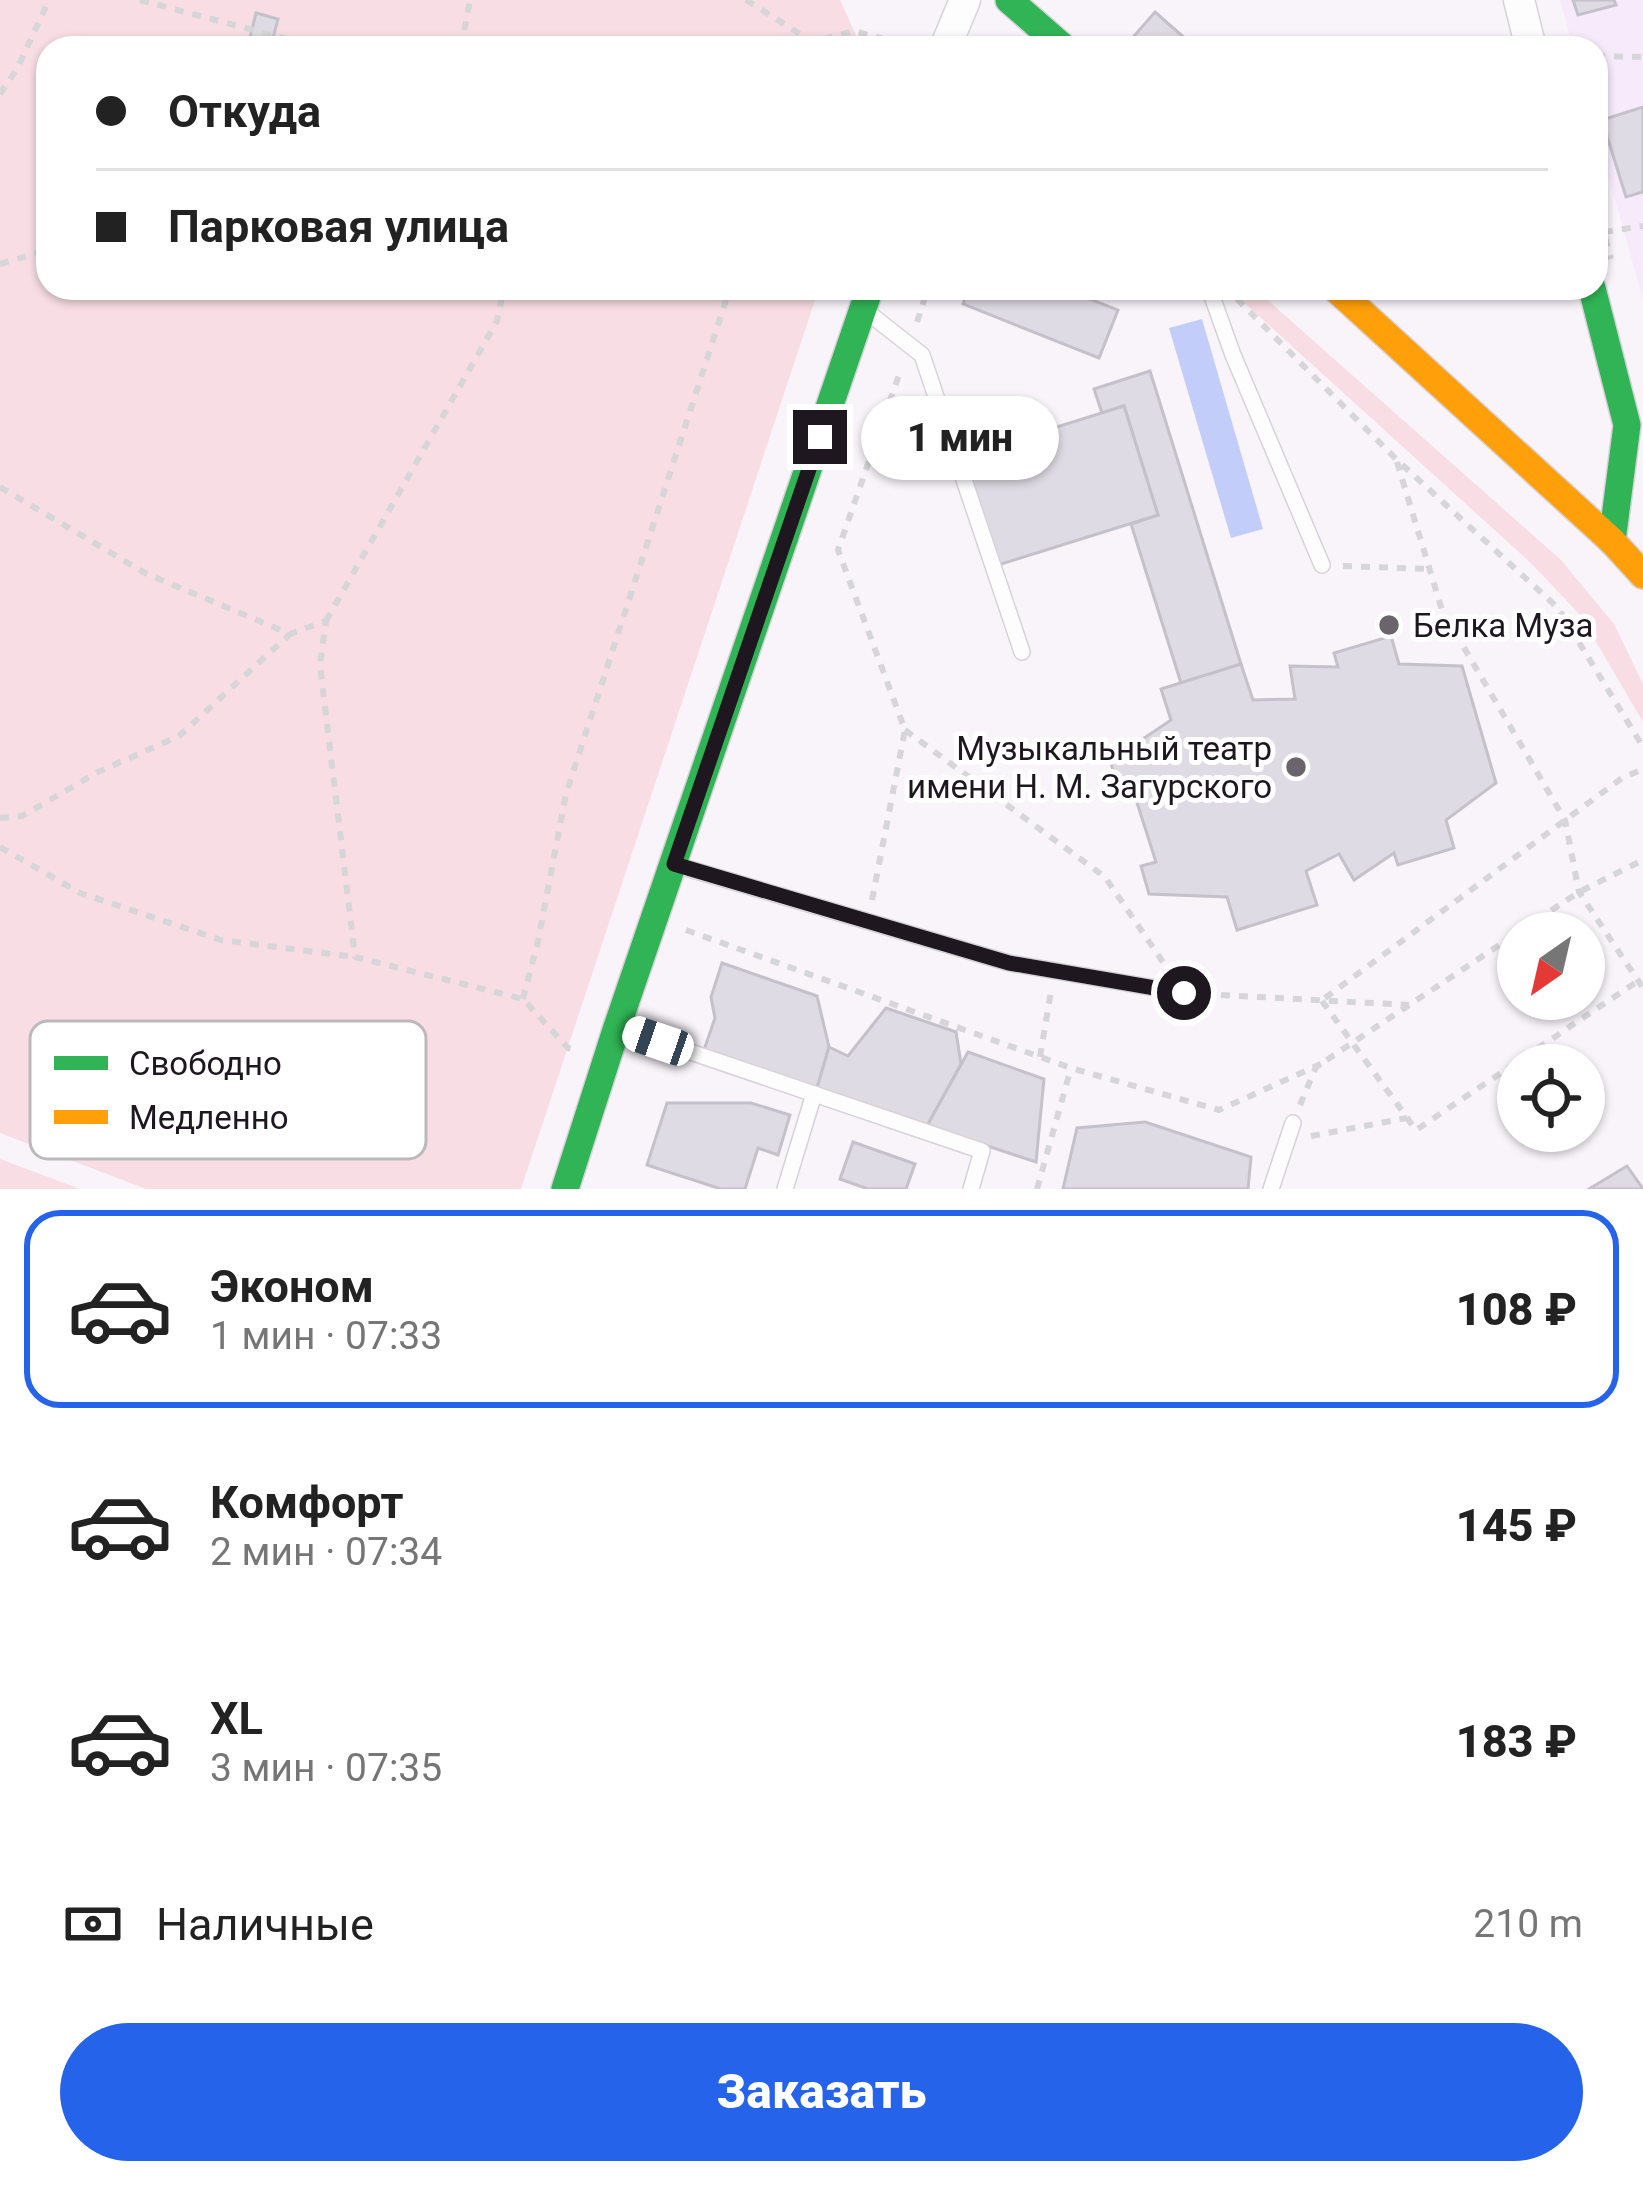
<!DOCTYPE html>
<html lang="ru">
<head>
<meta charset="utf-8">
<style>
  :root { --surface:#fff; --page:#f2f2f2; --text:#222; --muted:#767676; --line:#e0e0e0; --accent:#2563eb }
  body { margin:0; font-family:Roboto,sans-serif; background:var(--page); color:var(--text); height:100vh; display:flex; flex-direction:column; font-size:45px; white-space:nowrap }
  * { box-sizing:border-box; margin:0 }
  p { font-size:39px; color:var(--muted) }
  .icon { flex:none; width:66px; height:66px; fill:none; stroke:currentColor; stroke-width:2; stroke-linecap:round; stroke-linejoin:round }
  .map { position:relative; height:1189px; overflow:hidden }
  .drawer { display:flex; flex-direction:column; background:var(--surface); flex:1 }
  .drawer>* { flex:none }
  .hud { position:absolute; left:36px; top:36px; width:1572px; height:264px; border-radius:36px; box-shadow:0 3px 9px #0004; display:grid; align-content:center; height:264px; padding:0 60px; background:var(--surface) }
  .needle { width:78px; rotate:214deg }
  .buttons { position:absolute; left:1497px; top:912px; display:grid; gap:24px }
  .buttons a { display:grid; place-items:center; width:108px; height:108px; border-radius:50%; background:var(--surface); box-shadow:0 3px 9px #0004; font-size:60px }
  .end { position:absolute; width:54px; height:54px; margin:-27px; border:15px solid #1e1720; background:#fff; box-shadow:0 0 0 6px #fff }
  .from { border-radius:50% }
  .bubble { position:absolute; height:84px; border-radius:42px; background:var(--surface); box-shadow:0 3px 9px #0004; font-size:39px; font-weight:800; line-height:84px; text-align:center }
  .car { position:absolute; width:36px; height:72px; margin:-36px -18px; border-radius:15px; box-shadow:0 0 9px 3px #0007; background:linear-gradient(#fff 24%,#345 0 40%,#fff 0 76%,#345 0 86%,#fff 0) }
  .hud b { display:flex; align-items:center; gap:42px; height:114px; font-size:45px }
  .hud b+b { border-top:3px solid var(--line) }
  .hud i { width:30px; height:30px; background:var(--text) }
  ul { padding:21px 0 0; list-style:none }
  li { display:flex; align-items:center; gap:36px; height:198px; margin:0 24px 18px; padding:0 36px; border:6px solid transparent; border-radius:36px }
  li div { flex:1 }
  li b { display:block; font-size:45px }
  li em { font-style:normal; font-weight:800 }
  li.on { border-color:var(--accent) }
  li>.icon { width:108px; height:108px; stroke-width:1.5 }
  .pay { display:flex; align-items:center; gap:30px; height:132px; padding:0 60px; font-size:45px }
  .pay p { margin-inline-start:auto }
  .button { display:flex; gap:24px; margin-top:auto; padding:24px 60px }
  .button a { flex:1; height:138px; border-radius:72px; background:var(--accent); color:#fff; font-size:48px; font-weight:800; line-height:138px; text-align:center }
  .map>svg:first-child { display:block }
  .built { fill:#f7ebfb }
  .green { fill:#f8dde4 }
  .water { fill:#c2cef9 }
  .building { fill:#dfdbe4; stroke:#c5c1ca; stroke-width:3 }
  .lines { fill:none; stroke-linecap:round; stroke-linejoin:round }
  .lane-casing { stroke:#d7d1d9; stroke-width:18 }
  .street-casing { stroke:#d7d1d9; stroke-width:33 }
  .fast-casing { stroke:#d7d1d9; stroke-width:30 }
  .slow-casing { stroke:#d7d1d9; stroke-width:30 }
  .path { stroke:#d6d5d7; stroke-width:6; stroke-dasharray:9 9; stroke-linecap:butt }
  .lane { stroke:#fefdfe; stroke-width:15 }
  .street { stroke:#fefdfe; stroke-width:30 }
  .fast { stroke:#30b455; stroke-width:27 }
  .slow { stroke:#ff9f0a; stroke-width:27 }
  .route { stroke:#1e1720; stroke-width:15 }
  .poi-dot { fill:#6b646c; stroke:#fff; stroke-width:4.5 }
  .labels { text-anchor:middle; stroke-width:10; stroke-linejoin:round; paint-order:stroke }
  .poi-label { font-size:33px; fill:#1e1720; stroke:#fff; text-anchor:start }
  .key { fill:#fff; stroke:#bcb9bc; stroke-width:3 }
  .key-label { font-size:33px; fill:#1e1720 }
</style>
</head>
<body>
<div class="map">
<svg width="1643" height="1189" viewBox="0 0 1643 1189">
  <rect width="100%" height="100%" fill="#f9f4fa"/>
  <polygon class="built" points="1560,0 1643,0 1643,300 1596,131 1596,48 1573,48"/>
  <g class="green">
    <polygon points="0,0 840,0 862,48 48,48 48,288 819,288 521,1189 146,1189 0,1133"/>
    <polygon points="1228,288 1254,288 1561,560 1614,624 1643,684 1643,722 1581,616 1532,564"/>
    <polygon points="0,1159 80,1189 0,1189"/>
  </g>
  <polygon class="water" points="1202,319 1263,529 1231,538 1169,328"/>
  <g class="building">
    <polygon points="1573,0 1614,0 1616,5 1578,15"/>
    <polygon points="1155,12 1188,41 1182,48 1148,48 1134,36"/>
    <polygon points="256,13 278,19 271,46 249,41"/>
    <polygon points="1643,107 1643,192 1626,197 1602,120"/>
    <polygon points="969,288 1062,288 1118,310 1099,358 963,304"/>
    <polygon points="1150,371 1241,664 1181,683 1131,524 1158,515 1124,406 1102,413 1094,389"/>
    <polygon points="1124,406 1158,515 998,565 964,456"/>
    <polygon points="1391,636 1399,664 1462,666 1496,783 1446,820 1454,848 1398,865 1394,853 1354,880 1339,854 1306,871 1317,905 1237,930 1227,897 1149,894 1141,866 1156,862 1131,784 1119,787 1110,761 1171,720 1161,689 1241,664 1253,700 1295,699 1290,666 1338,667 1334,653"/>
    <polygon points="722,963 817,996 829,1047 817,1088 704,1050 715,1018 711,997"/>
    <polygon points="886,1008 956,1032 961,1064 927,1126 817,1088 829,1047 848,1056"/>
    <polygon points="968,1052 1044,1079 1036,1162 927,1126"/>
    <polygon points="667,1103 751,1103 790,1115 778,1155 758,1148 745,1189 721,1189 647,1165"/>
    <polygon points="1145,1122 1251,1157 1248,1189 1063,1189 1077,1128"/>
    <polygon points="853,1142 915,1164 906,1189 868,1189 840,1179"/>
    <polygon points="1627,1166 1643,1189 1589,1189"/>
  </g>
  <g class="lines">
    <g class="lane-casing">
      <g id="lane">
        <polyline points="1209,288 1233,355 1322,565"/>
        <polyline points="866,311 922,355 1022,652"/>
        <polyline points="676,865 1009,963 1184,993"/>
        <polyline points="620,1028 982,1151 971,1189"/>
        <polyline points="785,1189 814,1094"/>
        <polyline points="1271,1189 1293,1123"/>
      </g>
    </g>
    <g class="street-casing">
      <g id="street">
        <polyline points="1519,0 1531,48"/>
        <polyline points="945,48 965,0"/>
      </g>
    </g>
    <g class="fast-casing">
      <g id="fast">
        <polyline points="1009,0 1064,48"/>
        <polyline points="1592,288 1627,425 1612,541"/>
        <polyline points="565,1189 617,1027 870,288"/>
      </g>
    </g>
    <g class="slow-casing">
      <polyline id="slow" points="1335,288 1612,541 1643,575"/>
    </g>
    <g class="path">
      <polyline points="140,0 321,48"/>
      <polyline points="746,0 813,42 811,48"/>
      <polyline points="461,48 470,0"/>
      <polyline points="789,48 854,31 914,47"/>
      <polyline points="1596,56 1643,57"/>
      <polyline points="0,94 17,69 49,0"/>
      <polyline points="1596,203 1611,259"/>
      <polyline points="1604,232 1643,226"/>
      <polyline points="0,264 48,250"/>
      <polyline points="1237,299 1396,459 1558,608 1643,747"/>
      <polyline points="917,322 928,288"/>
      <polyline points="1397,462 1442,610 1565,820 1579,892 1643,988"/>
      <polyline points="0,487 145,573 290,634 326,621 320,665 355,957 523,999 568,1048 575,1050"/>
      <polyline points="1343,566 1429,569"/>
      <polyline points="326,621 497,321 504,288"/>
      <polyline points="905,730 1105,877 1167,968"/>
      <polyline points="0,818 22,816 98,772 179,736 290,634"/>
      <polyline points="0,847 80,893 221,940 355,957"/>
      <polyline points="872,900 905,730 838,550 901,369"/>
      <polyline points="686,930 1071,1068 1219,1110 1321,1064"/>
      <polyline points="1203,994 1409,1005"/>
      <polyline points="1325,998 1622,778 1643,769"/>
      <polyline points="523,999 538,941 566,794 730,288"/>
      <polyline points="1322,1001 1416,1130 1638,981"/>
      <polyline points="1040,1057 1051,991"/>
      <polyline points="1300,1105 1316,1067 1579,892 1643,860"/>
      <polyline points="1311,1136 1407,1118"/>
      <polyline points="1037,1189 1071,1068"/>
    </g>
    <use href="#lane" class="lane"/>
    <use href="#street" class="street"/>
    <use href="#fast" class="fast"/>
    <use href="#slow" class="slow"/>
  </g>
  <g class="lines">
    <polyline class="route" points="820,437 674,864 1009,963 1184,993"/>
  </g>
  <g class="poi-dot">
    <circle cx="1389" cy="625" r="12"/>
    <circle cx="1296" cy="767" r="12"/>
  </g>
  <g class="labels">
    <g class="poi-label">
      <text x="1413" y="637">Белка Муза</text>
      <text x="1272" y="760" text-anchor="end">Музыкальный театр<tspan x="1272" dy="38">имени Н. М. Загурского</tspan></text>
    </g>
  </g>
  <rect x="30" y="1021" width="396" height="138" rx="18" class="key"/>
  <rect x="54" y="1056" width="54" height="14" fill="#30b455"/>
  <rect x="54" y="1110" width="54" height="14" fill="#ff9f0a"/>
  <g class="key-label">
    <text x="129" y="1075">Свободно</text>
    <text x="129" y="1129">Медленно</text>
  </g>
</svg>
<div class="buttons">
<a><svg class="needle" viewBox="-14 -14 28 28"><path d="M0-13l5 13h-10z" fill="#e53935"/><path d="M0 13l5-13h-10z" fill="#767676"/></svg></a>
<a><svg class="icon" aria-label="locate" viewBox="0 0 24 24"><circle cx="12" cy="12" r="6"/><path d="M12 2v4M12 18v4M2 12h4M18 12h4"/></svg></a>
</div>
<i class="end from" style="left:1184px;top:993px"></i>
<i class="end" style="left:820px;top:437px"></i>
<div class="bubble" style="left:861px;top:396px;width:198px">1 мин</div>
<i class="car" style="left:658px;top:1041px;rotate:289deg"></i>
<div class="hud">
<b><i class="from"></i>Откуда</b>
<b><i></i>Парковая улица</b>
</div>
</div>
<section class="drawer">
<ul>
<li class="on"><svg class="icon" aria-label="car" viewBox="0 0 24 24"><path d="M5 17H2v-5l4-1 3-4h7l3 4 3 1v5h-3M9 17h6M6 11h13"/><circle cx="7" cy="17" r="2"/><circle cx="17" cy="17" r="2"/></svg><div><b>Эконом</b><p>1 мин · 07:33</p></div><em>108 ₽</em></li>
<li><svg class="icon" aria-label="car" viewBox="0 0 24 24"><path d="M5 17H2v-5l4-1 3-4h7l3 4 3 1v5h-3M9 17h6M6 11h13"/><circle cx="7" cy="17" r="2"/><circle cx="17" cy="17" r="2"/></svg><div><b>Комфорт</b><p>2 мин · 07:34</p></div><em>145 ₽</em></li>
<li><svg class="icon" aria-label="car" viewBox="0 0 24 24"><path d="M5 17H2v-5l4-1 3-4h7l3 4 3 1v5h-3M9 17h6M6 11h13"/><circle cx="7" cy="17" r="2"/><circle cx="17" cy="17" r="2"/></svg><div><b>XL</b><p>3 мин · 07:35</p></div><em>183 ₽</em></li>
</ul>
<div class="pay"><svg class="icon" aria-label="cash" viewBox="0 0 24 24"><path d="M3 7h18v10H3z"/><circle cx="12" cy="12" r="2"/></svg>Наличные<p>210 m</p></div>
<div class="button"><a>Заказать</a></div>
</section>
</body>
</html>
